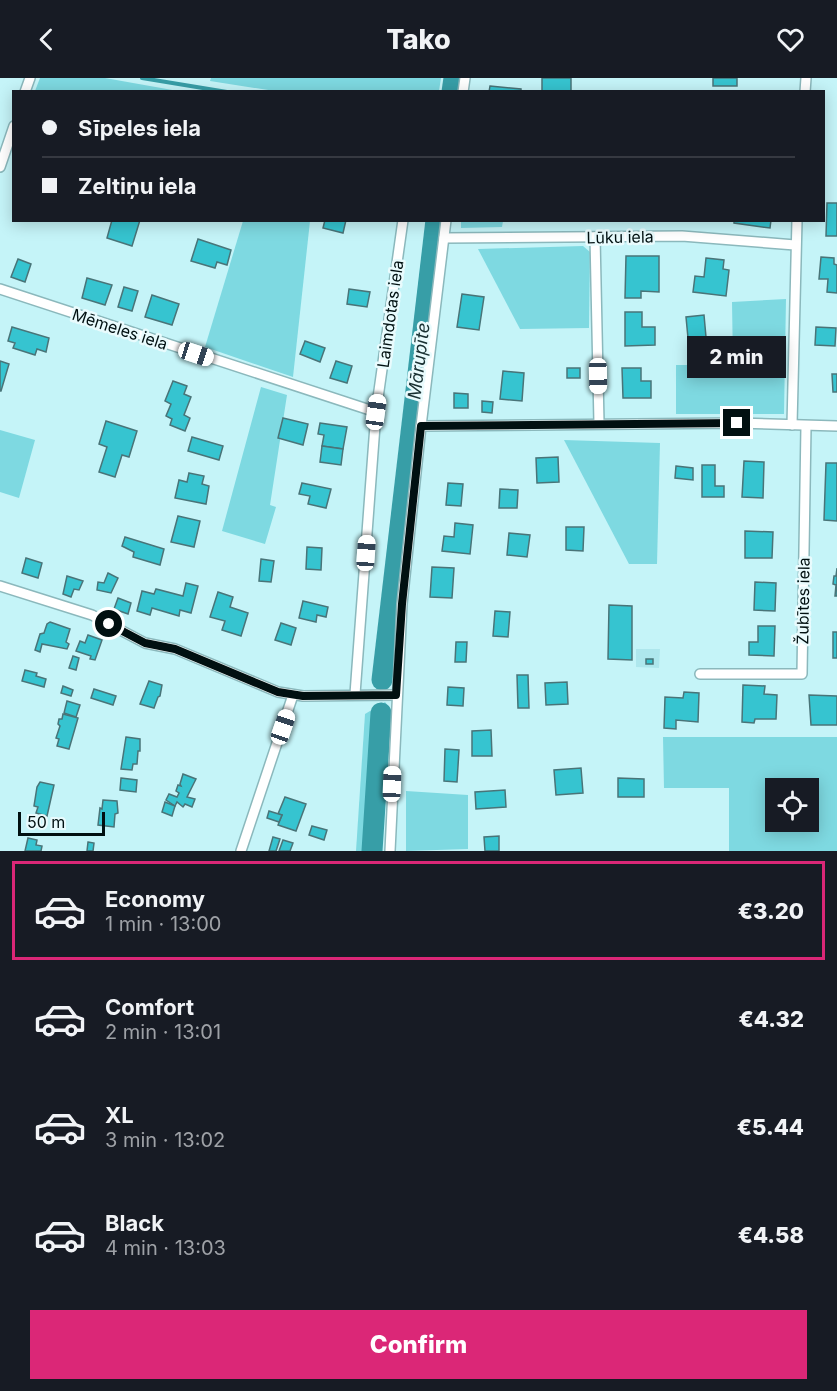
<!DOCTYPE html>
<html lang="en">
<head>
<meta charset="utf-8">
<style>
  :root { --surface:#171b24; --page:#242831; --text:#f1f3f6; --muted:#9ea1a6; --line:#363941; --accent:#db2777 }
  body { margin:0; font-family:Inter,sans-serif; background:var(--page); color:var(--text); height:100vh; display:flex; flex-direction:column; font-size:22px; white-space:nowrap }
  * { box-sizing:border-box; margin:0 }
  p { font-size:20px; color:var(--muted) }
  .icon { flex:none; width:33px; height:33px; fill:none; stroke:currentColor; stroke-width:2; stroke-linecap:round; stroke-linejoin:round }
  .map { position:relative; height:773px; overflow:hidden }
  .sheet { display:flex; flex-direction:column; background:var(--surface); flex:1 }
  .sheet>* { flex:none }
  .banner { position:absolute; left:12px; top:12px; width:813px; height:132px; border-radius:0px; box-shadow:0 3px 15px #0003; display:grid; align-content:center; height:132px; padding:0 30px; background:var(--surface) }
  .fabs { position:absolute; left:765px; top:700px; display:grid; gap:12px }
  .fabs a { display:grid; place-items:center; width:54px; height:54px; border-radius:0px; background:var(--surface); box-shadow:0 3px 15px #0003; font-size:30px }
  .scale { position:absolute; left:18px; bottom:15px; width:87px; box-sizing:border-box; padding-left:6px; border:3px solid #011011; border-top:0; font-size:16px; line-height:21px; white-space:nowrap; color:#011011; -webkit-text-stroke:4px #e9fbfd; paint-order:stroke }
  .end { position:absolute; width:27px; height:27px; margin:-14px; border:8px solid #011011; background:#fff; box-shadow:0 0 0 3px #fff }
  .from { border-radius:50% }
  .bubble { position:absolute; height:42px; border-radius:0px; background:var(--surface); box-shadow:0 3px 15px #0003; font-size:20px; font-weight:800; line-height:42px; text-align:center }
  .car { position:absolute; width:18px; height:36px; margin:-18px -9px; border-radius:8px; box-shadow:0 0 4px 2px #0007; background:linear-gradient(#fff 24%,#345 0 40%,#fff 0 76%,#345 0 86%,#fff 0) }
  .banner b { display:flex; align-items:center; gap:21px; height:57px; font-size:22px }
  .banner b+b { border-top:2px solid var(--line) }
  .banner i { width:15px; height:15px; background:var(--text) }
  ul { padding:10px 0 0; list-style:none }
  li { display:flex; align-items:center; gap:18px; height:99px; margin:0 12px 9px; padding:0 18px; border:3px solid transparent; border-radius:0px }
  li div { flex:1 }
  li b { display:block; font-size:22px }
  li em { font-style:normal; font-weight:800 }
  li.selected { border-color:var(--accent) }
  li>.icon { width:54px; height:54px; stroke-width:1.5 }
  .primary-button { display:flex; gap:12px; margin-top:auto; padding:12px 30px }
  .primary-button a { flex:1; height:69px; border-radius:0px; background:var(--accent); color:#fff; font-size:24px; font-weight:800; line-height:69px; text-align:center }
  header { display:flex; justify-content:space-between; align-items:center; height:78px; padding:0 30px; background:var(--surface); font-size:27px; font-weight:800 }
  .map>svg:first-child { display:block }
  .built { fill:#aee7ed }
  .green { fill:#7ed9e1; fill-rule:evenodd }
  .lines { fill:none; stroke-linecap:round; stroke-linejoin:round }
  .stream { stroke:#379ea7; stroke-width:4 }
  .river { stroke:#379ea7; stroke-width:21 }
  .building { fill:#36c4d0; stroke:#497478; stroke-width:1.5 }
  .street-casing { stroke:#8bb8bc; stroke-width:12 }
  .street { stroke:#fff; stroke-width:9 }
  .route { stroke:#011011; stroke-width:8 }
  .labels { text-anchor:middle; stroke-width:5; stroke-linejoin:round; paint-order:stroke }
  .street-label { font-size:16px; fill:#011011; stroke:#e9fbfd }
  .water-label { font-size:18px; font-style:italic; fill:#193032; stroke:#e9fbfd }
</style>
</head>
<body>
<header><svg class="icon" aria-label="back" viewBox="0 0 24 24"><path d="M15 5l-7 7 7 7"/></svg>Tako<svg class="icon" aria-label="heart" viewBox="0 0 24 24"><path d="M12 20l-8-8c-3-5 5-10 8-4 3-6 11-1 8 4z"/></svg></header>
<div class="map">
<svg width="837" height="773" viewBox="0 0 837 773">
  <rect width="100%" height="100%" fill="#c5f4f8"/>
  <polygon class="built" points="636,571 660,571 659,590 636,589"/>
  <g class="green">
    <polygon points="40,0 105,0 178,13 35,13"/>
    <polygon points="211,0 441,0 439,13 281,14 210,3"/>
    <polygon points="243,143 310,143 293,299 205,269"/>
    <polygon points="461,143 461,142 503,143 502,149 461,150"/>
    <polygon points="583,168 590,174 589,250 520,251 478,171"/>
    <polygon points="786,221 784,336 676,336 676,287 733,287 732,224"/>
    <polygon points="261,309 287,317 270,427 276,429 265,466 222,453"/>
    <polygon points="0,352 35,362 19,420 0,414"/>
    <polygon points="564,362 660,365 657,486 629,486"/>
    <polygon points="385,624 390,630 381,773 356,773 365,636"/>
    <path d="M 663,659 L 837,659 L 837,773 L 729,773 L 729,710 L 664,710 ZM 776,711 L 808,711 L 808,744 L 776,744 Z"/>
    <polygon points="406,713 468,717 468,771 406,773"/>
  </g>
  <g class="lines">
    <polyline class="stream" points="142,0 227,14"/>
    <g class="river">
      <polyline points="452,14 454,0"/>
      <polyline points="382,602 436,142"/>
      <polyline points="372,773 381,635"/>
    </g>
  </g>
  <g class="building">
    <rect x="542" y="0" width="29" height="14"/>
    <rect x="713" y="0" width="24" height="8"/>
    <polygon points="490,8 521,11 521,14 489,14"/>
    <polygon points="827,125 837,125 837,158 826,158"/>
    <polygon points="112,142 140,142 132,168 107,160"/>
    <polygon points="325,142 346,142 343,155 323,150"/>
    <polygon points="734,142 771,142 770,150 734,145"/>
    <polygon points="198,161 231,172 227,187 217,184 215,190 191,183"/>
    <polygon points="626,178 659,178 659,214 641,213 641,220 625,220"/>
    <polygon points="821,179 834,180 834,186 837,187 837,215 827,214 828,201 819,201"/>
    <polygon points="706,180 724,182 723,191 729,192 726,218 693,214 695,198 704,199"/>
    <polygon points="18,181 31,186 25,204 11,199"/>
    <polygon points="87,200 112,207 105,227 82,220"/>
    <polygon points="124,209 138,213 132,233 118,229"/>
    <polygon points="349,211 370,214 367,229 347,226"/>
    <polygon points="462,216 484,219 479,252 457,249"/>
    <polygon points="152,217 179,226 172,247 145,239"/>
    <polygon points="625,234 642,234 642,249 655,249 655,267 625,268"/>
    <polygon points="704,237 706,259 688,260 686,239"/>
    <polygon points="12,249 49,260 46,274 37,271 35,277 13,270 15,265 8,263"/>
    <polygon points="816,249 836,250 835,268 815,267"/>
    <polygon points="726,260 727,279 705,280 703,262"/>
    <polygon points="305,263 325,270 320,284 300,276"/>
    <polygon points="0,283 9,286 1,313 0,313"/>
    <polygon points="336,283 352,288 347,305 330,300"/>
    <rect x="567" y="290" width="13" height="10"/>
    <polygon points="622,290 641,290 641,303 651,303 651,320 623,320"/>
    <polygon points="503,293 524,295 522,323 500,321"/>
    <polygon points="832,296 837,296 837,314 833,314"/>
    <polygon points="173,303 187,308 184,316 191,319 184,337 190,340 185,353 170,347 172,341 166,338 171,326 165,323"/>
    <polygon points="454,315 468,316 468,330 454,330"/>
    <polygon points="482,323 493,324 492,335 482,334"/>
    <polygon points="283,340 308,346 303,367 278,360"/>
    <polygon points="106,343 137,353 129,379 122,377 115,399 99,394 107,369 99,366"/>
    <polygon points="320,345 347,349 343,371 322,368 324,357 318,356"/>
    <polygon points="192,359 223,368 219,382 188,373"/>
    <polygon points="322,368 343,371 341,387 320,384"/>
    <polygon points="558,379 559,404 537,405 536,380"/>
    <polygon points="744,383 764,384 763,420 742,419"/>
    <polygon points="826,385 837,385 837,443 824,442"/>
    <polygon points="702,387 715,387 715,408 724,408 724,419 702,419"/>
    <polygon points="676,388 693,390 693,402 675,400"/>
    <polygon points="189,395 204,398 202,406 209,408 206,426 175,420 179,402 187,404"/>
    <polygon points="302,405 331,411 326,430 308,426 310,418 299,416"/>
    <polygon points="448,405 463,406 461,428 446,427"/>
    <polygon points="500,411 518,412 517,430 499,430"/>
    <polygon points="178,438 200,443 194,469 171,464"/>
    <polygon points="455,445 473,447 470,476 442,473 444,458 454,459"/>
    <polygon points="566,449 584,449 583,473 566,472"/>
    <polygon points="745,453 773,454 772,480 745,480"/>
    <polygon points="509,455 530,457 527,479 507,477"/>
    <polygon points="125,459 164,471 160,487 133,479 134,474 122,468"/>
    <polygon points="307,469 322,470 321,492 306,491"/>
    <polygon points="26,480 42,485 38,500 22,495"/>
    <polygon points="261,481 274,483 271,504 259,503"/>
    <polygon points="432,489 454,490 452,520 430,519"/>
    <polygon points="837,490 837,518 835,518 836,507 833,506 834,498 836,498"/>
    <polygon points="108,495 118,500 111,515 97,512 98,504 104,505"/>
    <polygon points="67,498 83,503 79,512 74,511 71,519 63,516"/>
    <polygon points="755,504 776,505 775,533 754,532"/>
    <polygon points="186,505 198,508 191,535 180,532 179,538 152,530 150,537 137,533 142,513 154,516 156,511 183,518"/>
    <polygon points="218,514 233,519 230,529 248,535 241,558 222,552 225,543 210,539"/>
    <polygon points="118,520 131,525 128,536 114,531"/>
    <polygon points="303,523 328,529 326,539 317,537 316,544 299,540"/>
    <polygon points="609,527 632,528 632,582 608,581"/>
    <polygon points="495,533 510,534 508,559 493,558"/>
    <polygon points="50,544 70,551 66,564 69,566 67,571 42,566 40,574 35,572 40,556 44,555 47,546"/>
    <polygon points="281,545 296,550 291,567 275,562"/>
    <polygon points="758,548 775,548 774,578 749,577 749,564 758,564"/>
    <rect x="833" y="554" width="4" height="26"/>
    <polygon points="88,557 102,562 95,582 90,581 91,578 76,573 80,563 85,565"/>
    <polygon points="456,564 467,564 466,584 455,584"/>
    <polygon points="73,578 79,580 76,592 69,590"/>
    <rect x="646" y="581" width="7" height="5"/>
    <polygon points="25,592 37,595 36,598 46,601 44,609 22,603"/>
    <polygon points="517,597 528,597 529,630 518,630"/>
    <polygon points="149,603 162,607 160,618 158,619 154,630 140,626"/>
    <polygon points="567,604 568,626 546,627 545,605"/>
    <polygon points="743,607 765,608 764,616 777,617 776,641 755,641 754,645 742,644"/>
    <polygon points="63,608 73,612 71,618 61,615"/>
    <polygon points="448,609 464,610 463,628 447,627"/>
    <polygon points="94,611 116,618 113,627 91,620"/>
    <polygon points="684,614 699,615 698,644 676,642 676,651 664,650 665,619 683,620"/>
    <polygon points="809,617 837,618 837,647 811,647"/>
    <polygon points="67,623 80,627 76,639 64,635"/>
    <polygon points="63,636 78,640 69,671 57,668 59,661 56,660 60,648 58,646 59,641 62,641"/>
    <polygon points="491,652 492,678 472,678 472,653"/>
    <polygon points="126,659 140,661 140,673 138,673 137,686 133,686 132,692 121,691"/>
    <polygon points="445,671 459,672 457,704 444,703"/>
    <polygon points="581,690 583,715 556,717 554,692"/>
    <polygon points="183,696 196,701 187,719 195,721 192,729 185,726 183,729 177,724 175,728 166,722 169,716 177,719 179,715 176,713 178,707 181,708 180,706"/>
    <polygon points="121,700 137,702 136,714 120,712"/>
    <polygon points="618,700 644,701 644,719 618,719"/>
    <polygon points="40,704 54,707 47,738 36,735 38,729 34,728 37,709"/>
    <polygon points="505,712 506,729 476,731 475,714"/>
    <polygon points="285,719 306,726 296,753 278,747 282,737 278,736"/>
    <polygon points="103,722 117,723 118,735 115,736 114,749 98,747 100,730 102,731"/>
    <polygon points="165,724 175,728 172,738 162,734"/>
    <polygon points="269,733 282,737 279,744 267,740"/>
    <polygon points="312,748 327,752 324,762 309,757"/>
    <polygon points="499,758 499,773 485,773 484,759"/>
    <polygon points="273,759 280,761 276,773 269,773"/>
    <polygon points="28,760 37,762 36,767 42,768 41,773 25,773"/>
    <polygon points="283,762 293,765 290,773 279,773"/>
    <polygon points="88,764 94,765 93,773 87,773"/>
  </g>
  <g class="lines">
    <g class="street-casing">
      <g id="street">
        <polyline points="25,14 30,0"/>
        <polyline points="463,14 465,0"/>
        <polyline points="805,14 806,0"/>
        <polyline points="0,89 14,48"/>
        <polyline points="595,159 599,345"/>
        <polyline points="444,160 682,158 795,167"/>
        <polyline points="0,211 376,334"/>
        <polyline points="792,347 797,142"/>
        <polyline points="421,348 737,345 837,348"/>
        <polyline points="0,508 92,537 145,565 175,571 278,614 303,618 396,617"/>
        <polyline points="700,596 802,596 806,348"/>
        <polyline points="355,616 376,334 403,142"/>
        <polyline points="241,773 293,617"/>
        <polyline points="390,773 402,526 421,348 446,142"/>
      </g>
    </g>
    <use href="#street" class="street"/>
  </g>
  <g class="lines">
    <polyline class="route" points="109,546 145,565 175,571 278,614 303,618 396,617 402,526 421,348 737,345"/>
  </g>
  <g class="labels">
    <g class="street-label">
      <text transform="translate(620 159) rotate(-1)" y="6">Lūku iela</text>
      <text transform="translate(390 236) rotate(-82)" y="6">Laimdotas iela</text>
      <text transform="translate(120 251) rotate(18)" y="6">Mēmeles iela</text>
      <text transform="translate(803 523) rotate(-89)" y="6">Žubītes iela</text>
    </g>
    <g class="water-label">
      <text transform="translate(419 283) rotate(-83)" y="6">Mārupīte</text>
    </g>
  </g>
</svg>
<div class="fabs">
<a><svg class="icon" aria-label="locate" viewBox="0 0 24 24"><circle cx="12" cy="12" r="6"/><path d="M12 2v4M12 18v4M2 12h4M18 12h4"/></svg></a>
</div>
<div class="scale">50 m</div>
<i class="end from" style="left:109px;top:546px"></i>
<i class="end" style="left:737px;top:345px"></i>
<div class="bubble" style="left:687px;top:258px;width:99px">2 min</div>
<i class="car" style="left:196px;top:276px;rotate:108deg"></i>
<i class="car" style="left:598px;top:298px;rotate:179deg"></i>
<i class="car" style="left:376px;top:334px;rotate:8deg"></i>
<i class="car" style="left:366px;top:475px;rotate:4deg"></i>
<i class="car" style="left:283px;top:649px;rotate:19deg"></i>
<i class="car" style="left:392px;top:706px;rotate:2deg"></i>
<div class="banner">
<b><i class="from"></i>Sīpeles iela</b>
<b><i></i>Zeltiņu iela</b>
</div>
</div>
<section class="sheet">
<ul>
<li class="selected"><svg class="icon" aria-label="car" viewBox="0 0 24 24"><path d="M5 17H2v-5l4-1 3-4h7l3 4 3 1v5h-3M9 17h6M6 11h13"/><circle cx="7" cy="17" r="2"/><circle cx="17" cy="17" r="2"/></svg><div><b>Economy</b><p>1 min · 13:00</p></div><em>€3.20</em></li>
<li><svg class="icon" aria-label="car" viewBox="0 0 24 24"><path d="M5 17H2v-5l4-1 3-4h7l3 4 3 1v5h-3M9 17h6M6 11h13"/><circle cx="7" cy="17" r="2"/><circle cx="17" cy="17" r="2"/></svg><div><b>Comfort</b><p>2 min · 13:01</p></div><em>€4.32</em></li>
<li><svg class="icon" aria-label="car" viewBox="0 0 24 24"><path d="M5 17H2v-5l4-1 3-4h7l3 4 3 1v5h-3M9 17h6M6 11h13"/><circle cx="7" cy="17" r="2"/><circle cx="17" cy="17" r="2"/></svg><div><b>XL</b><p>3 min · 13:02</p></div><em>€5.44</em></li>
<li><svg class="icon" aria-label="car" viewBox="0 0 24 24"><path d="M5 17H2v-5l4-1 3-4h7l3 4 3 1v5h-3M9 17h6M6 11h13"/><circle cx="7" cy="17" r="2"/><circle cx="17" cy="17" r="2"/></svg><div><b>Black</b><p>4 min · 13:03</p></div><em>€4.58</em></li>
</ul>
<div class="primary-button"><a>Confirm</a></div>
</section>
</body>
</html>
